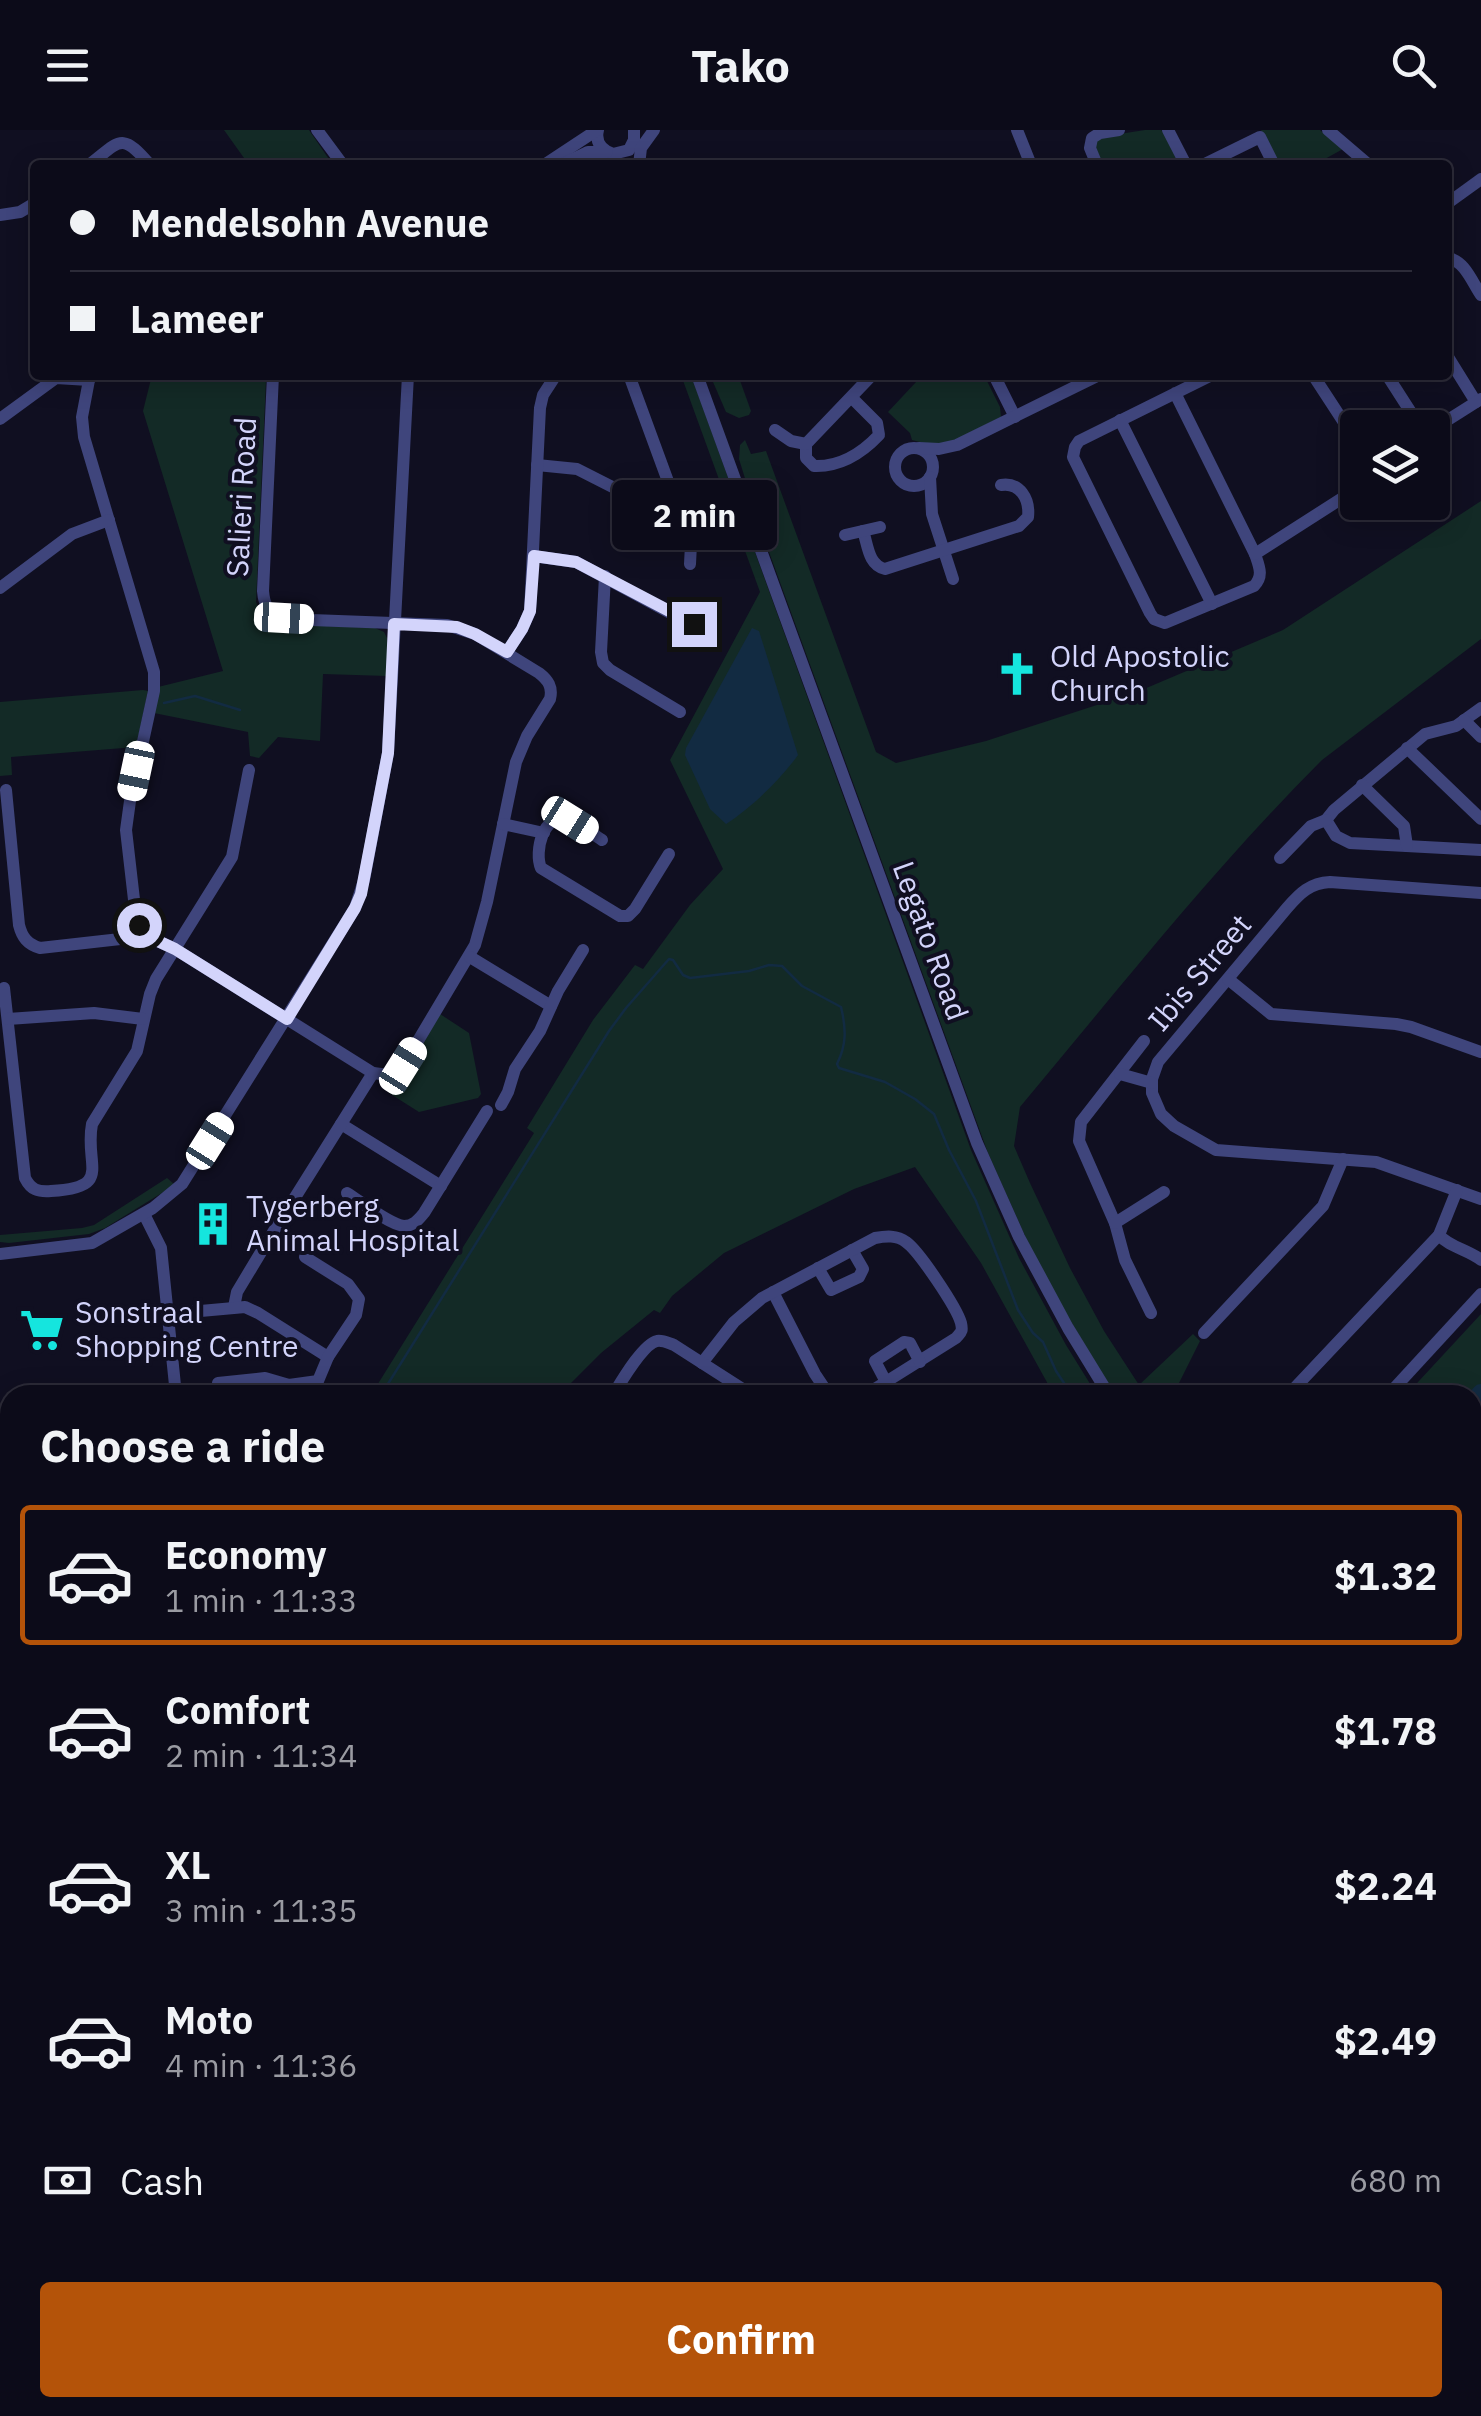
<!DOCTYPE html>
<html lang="en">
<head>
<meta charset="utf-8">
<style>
  :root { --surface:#0c0b19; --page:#1a1926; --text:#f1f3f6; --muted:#9a9ba2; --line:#2c2b38; --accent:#b45309 }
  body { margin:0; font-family:"IBM Plex Sans",sans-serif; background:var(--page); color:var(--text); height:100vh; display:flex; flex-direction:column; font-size:38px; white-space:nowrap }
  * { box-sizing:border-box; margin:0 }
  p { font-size:32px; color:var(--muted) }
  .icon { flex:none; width:55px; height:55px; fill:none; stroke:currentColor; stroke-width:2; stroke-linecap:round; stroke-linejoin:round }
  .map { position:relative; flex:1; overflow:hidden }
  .side { position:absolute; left:0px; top:1255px; width:1482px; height:1032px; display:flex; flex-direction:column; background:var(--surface); border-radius:30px 30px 0 0; box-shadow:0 5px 25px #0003,0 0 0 2px var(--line) }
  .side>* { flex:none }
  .hud { position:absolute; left:30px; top:30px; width:1422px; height:220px; border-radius:10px; box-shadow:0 5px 25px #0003,0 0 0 2px var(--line); display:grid; align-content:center; height:220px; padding:0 40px; background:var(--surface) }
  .buttons { position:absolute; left:1340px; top:280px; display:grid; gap:20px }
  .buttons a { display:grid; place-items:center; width:110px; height:110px; border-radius:10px; background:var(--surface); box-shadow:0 5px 25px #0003,0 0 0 2px var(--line); font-size:50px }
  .end { position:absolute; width:45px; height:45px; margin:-22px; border:12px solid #d3d4fb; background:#111; box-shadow:0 0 0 5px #111 }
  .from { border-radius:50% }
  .bubble { position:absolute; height:70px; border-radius:10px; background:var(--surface); box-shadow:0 5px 25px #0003,0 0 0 2px var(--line); font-size:32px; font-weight:700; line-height:70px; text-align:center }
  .car { position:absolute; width:30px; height:60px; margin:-30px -15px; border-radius:12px; box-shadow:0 0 8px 2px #0007; background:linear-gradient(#fff 24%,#345 0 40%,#fff 0 76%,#345 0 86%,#fff 0) }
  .hud b { display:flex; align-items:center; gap:35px; height:95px; font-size:38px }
  .hud b+b { border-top:2px solid var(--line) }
  .hud i { width:25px; height:25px; background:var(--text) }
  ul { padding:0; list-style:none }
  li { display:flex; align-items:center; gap:30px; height:140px; margin:0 20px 15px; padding:0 20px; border:5px solid transparent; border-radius:10px }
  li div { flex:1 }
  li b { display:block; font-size:38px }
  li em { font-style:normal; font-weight:700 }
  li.active { border-color:var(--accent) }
  li>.icon { width:90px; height:90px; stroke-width:1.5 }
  h2 { padding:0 40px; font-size:45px; line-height:120px }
  .pay { display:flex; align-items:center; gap:25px; height:110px; padding:0 40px; font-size:38px }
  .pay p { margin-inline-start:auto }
  .primary-button { display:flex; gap:20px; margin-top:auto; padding:20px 40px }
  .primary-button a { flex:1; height:115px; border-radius:10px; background:var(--accent); color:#fff; font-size:40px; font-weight:700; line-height:115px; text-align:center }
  header { display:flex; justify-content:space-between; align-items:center; height:130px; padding:0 40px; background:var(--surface); font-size:45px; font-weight:700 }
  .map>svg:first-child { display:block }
  .green { fill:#132a26 }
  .water { fill:#122b42 }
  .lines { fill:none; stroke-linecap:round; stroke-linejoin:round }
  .stream { stroke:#122b42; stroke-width:2.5 }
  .river { stroke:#122b42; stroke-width:18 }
  .minor { stroke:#3f457c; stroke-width:12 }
  .major { stroke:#aa65f1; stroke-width:15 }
  .route { stroke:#d3d4fb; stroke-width:12 }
  .labels { text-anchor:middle; stroke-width:8; stroke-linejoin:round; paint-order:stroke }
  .street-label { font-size:30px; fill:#d3d4fb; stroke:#100f21 }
  .poi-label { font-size:30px; fill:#d3d4fb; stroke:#100f21; text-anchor:start }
</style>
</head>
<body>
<header><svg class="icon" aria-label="menu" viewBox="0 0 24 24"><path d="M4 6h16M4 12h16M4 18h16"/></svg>Tako<svg class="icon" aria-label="search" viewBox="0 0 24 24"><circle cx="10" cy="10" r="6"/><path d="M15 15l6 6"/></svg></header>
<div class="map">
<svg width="1481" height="2286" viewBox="0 0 1481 2286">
  <rect width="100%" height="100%" fill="#100f21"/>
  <g class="green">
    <polygon points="224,0 309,0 333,35 249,35"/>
    <polygon points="1145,0 1161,0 1165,3 1180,35 1102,35 1095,14 1100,7"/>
    <polygon points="1261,0 1320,0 1343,19 1314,35 1279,35"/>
    <path d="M 152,245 L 243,245 L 266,250 L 256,472 C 260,484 267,490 279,494 L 375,498 L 384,502 L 387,508 L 387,546 L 323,544 L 320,611 L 278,607 L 259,628 L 250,626 L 248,602 L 154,583 L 158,557 L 223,541 L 143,281 Z"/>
    <polygon points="681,245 691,245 971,1020 1019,1128 1066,1215 1097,1265 1054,1265 981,1133 915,1037 854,1059 724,1123 672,1166 660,1183 654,1180 601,1223 559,1265 371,1265 534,1003 527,998 593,890 635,835 643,839 690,775 723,739 670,630 760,462"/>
    <polygon points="710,245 738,245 751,281 749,285 739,288 726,282"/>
    <polygon points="927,245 984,245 1000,277 1001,287 948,314 935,316 912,310 910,303 888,282 917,251"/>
    <path d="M 745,310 L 751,324 L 766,321 L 876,622 L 896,633 L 986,611 L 1137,562 L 1283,500 L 1481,371 L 1481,509 L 1322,630 C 1213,739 1118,860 1020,977 L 1014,1016 L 1030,1053 L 1070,1138 L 1104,1201 L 1139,1255 L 1193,1204 L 1200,1211 L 1173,1265 L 1114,1265 L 1038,1135 L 988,1023 L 761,400 L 739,329 L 740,315 Z"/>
    <polygon points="143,560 148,561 136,617 11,627 12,645 0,646 0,572"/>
    <polygon points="440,884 469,903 481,964 478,968 419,982 389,963 388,952 405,942"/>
    <polygon points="167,1048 174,1054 165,1061 105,1098 89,1104 9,1113 0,1112 0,1105 82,1098 94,1095"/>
    <polygon points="1481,1184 1481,1540 1473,1560 1472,1265 1406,1265"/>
    <polygon points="0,1482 9,1573 4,1582 4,1601 10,1612 10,1680 0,1681"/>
    <polygon points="1473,1722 1481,1728 1481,2286 1037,2286 1043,2278 1472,2278"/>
    <polygon points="0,1832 10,1832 10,2005 0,2019"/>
    <polygon points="426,2278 620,2278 618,2286 420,2286"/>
  </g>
  <path class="water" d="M 752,498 L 759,501 L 798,625 C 781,649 751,678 726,694 L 710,679 L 685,625 L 686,618 Z"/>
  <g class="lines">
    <g class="stream">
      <polyline points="164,573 195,566 240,580"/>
      <path d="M 381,1265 L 609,901 L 626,878 L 669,829 L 673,830 L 683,845 L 690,848 L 749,841 L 769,835 L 782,836 L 802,856 L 841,877 C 846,898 847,914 837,934 L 839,938 L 885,952 L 915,969 L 934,984 L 949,1020 L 976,1071 L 1018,1180 L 1033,1203 L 1043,1212 L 1056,1241 L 1072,1265"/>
      <polyline points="1472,1512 1478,1536"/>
      <polyline points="1472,1712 1481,1711"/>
      <polyline points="530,2286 532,2278"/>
    </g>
    <g class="river">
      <polyline points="1472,1273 1481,1263"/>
      <polyline points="1472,1288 1479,1294 1472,1302"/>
    </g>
    <g class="minor">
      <polyline points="317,0 343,35"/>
      <path d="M 598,0 C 595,12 601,20 613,24 L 629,20 L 634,10 L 634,0"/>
      <polyline points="1017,0 1031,35"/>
      <polyline points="1168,0 1186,35"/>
      <polyline points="1328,0 1369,35"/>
      <path d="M 89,35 C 120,11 121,1 150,35"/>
      <polyline points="544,35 597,0"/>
      <polyline points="561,35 588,22 607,22"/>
      <polyline points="639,35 641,18 654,0"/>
      <polyline points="1097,35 1090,18 1092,8 1100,3 1119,0"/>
      <polyline points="1203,35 1260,7 1274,35"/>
      <polyline points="1448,73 1481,49"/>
      <polyline points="0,85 20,82 35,73"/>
      <path d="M 1448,128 C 1465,131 1472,152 1481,165"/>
      <polyline points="1448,227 1476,272"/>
      <path d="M 90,245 L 82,287 L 84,307 L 154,542 L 154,561 L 130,671 L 126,700 L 136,787 L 147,806 L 175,819 L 373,943 L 389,945 L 403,936 L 475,815 L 487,772 L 516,632 L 527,606 L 550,569 C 553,557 548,550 539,543 L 475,504 L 447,495 L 284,489 C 269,486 264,475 263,461 L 273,245"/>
      <polyline points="629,245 691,414 690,434"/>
      <polyline points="697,245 977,1013 1019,1107 1068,1198 1109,1265"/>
      <polyline points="994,245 1015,287"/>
      <polyline points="1313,245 1358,314"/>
      <polyline points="1387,245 1421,298"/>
      <path d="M 1175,263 L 1255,424 C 1259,436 1264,446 1254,456 L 1165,493 L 1154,489 L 1150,483 L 1073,327 L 1075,317 L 1079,311 L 1212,245"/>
      <path d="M 851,267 L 877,293 L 879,305 C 862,323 840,337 814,336 L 806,328 L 806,314 L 872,245"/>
      <polyline points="0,289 56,248 89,250"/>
      <polyline points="1120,290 1212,474"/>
      <polyline points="775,300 791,311 806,314"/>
      <polyline points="1432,300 1481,269"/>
      <circle cx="914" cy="337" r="19"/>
      <polyline points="919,318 939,319 957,315 1099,245"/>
      <polyline points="537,335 577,339 648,375 681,387"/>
      <polyline points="930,347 932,384 953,449"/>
      <path d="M 863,401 C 868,415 868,435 885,439 L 1019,396 L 1028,387 C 1030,369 1020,352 1001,355"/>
      <polyline points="845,405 880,397"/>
      <polyline points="1255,424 1358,358"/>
      <polyline points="533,426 576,432 711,505"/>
      <polyline points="605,446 601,522 603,533 610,540 680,582"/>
      <polyline points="0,458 72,404 109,390"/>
      <polyline points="507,522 522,499 530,481 540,278 543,265 556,245"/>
      <polyline points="1481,578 1456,596 1425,604 1334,680 1326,690 1336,706 1350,713 1481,720"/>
      <polyline points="1464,590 1481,607"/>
      <polyline points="1407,618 1481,689"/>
      <polyline points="1362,655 1404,696 1407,716"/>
      <path d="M 6,660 L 19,795 C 22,807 27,814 40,818 L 147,806"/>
      <polyline points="503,694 544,703"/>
      <path d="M 602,710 C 592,704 579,692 567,689 C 543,683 534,722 541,738 L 620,786 L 628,786 L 635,779 L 669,724"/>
      <polyline points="1280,728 1311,696 1326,690"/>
      <path d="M 1481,763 L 1330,752 C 1310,753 1300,763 1287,778 L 1158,932 L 1152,949 L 1152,963 L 1161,984 L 1174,996 L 1216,1020 L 1376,1032 L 1481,1069"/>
      <polyline points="470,827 551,876"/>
      <polyline points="1228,849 1271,884 1396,894 1411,897 1481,922"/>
      <path d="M 4,858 L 25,1048 C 31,1060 38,1062 51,1061 C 114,1058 84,1035 92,994 L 137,921 L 150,864 L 156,849 L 232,727 L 249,640"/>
      <polyline points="8,889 94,883 143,889"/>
      <polyline points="1144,911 1081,992 1079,1011 1115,1093 1125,1130 1151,1183"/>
      <polyline points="1120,944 1152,953"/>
      <polyline points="501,975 508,962 515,939 540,901 558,861 583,820"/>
      <polyline points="341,994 441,1056"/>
      <path d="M 347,1063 C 360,1071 390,1095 404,1096 C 414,1096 419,1089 424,1083 L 487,981"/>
      <polyline points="294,1069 373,943"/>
      <polyline points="144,1084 161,1118 176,1265"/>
      <polyline points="1115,1093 1164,1062"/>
      <path d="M 1439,1105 C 1449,1117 1469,1120 1481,1130"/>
      <polyline points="0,1124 92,1113 153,1078 182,1054 355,778 364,750 388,623 408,245"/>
      <polyline points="818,1138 831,1160 859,1147 863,1139 852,1120"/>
      <polyline points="773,1162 815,1244 829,1265"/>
      <polyline points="234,1177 237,1162 287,1079"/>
      <polyline points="167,1184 245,1177 258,1183 328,1227"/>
      <polyline points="1204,1203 1323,1076 1343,1029"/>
      <path d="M 702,1233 L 734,1192 L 762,1168 L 875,1108 C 886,1106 897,1105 906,1112 C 919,1121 957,1178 961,1193 C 963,1202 961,1202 956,1208 L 865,1265"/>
      <polyline points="886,1252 875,1231 904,1212 910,1213 920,1232"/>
      <polyline points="218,1253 265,1248 289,1255 318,1251 328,1227 356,1185 359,1169 348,1154 305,1127"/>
      <path d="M 613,1265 C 621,1252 643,1214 657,1211 C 663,1210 668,1213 674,1215 L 752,1265"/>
      <polyline points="1288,1265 1439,1105 1457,1060"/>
      <polyline points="1388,1265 1481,1164"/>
      <polyline points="1472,1639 1481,1647"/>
      <polyline points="1472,1662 1481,1669"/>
      <polyline points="0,1693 10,1692"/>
      <polyline points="0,2128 10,2114"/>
      <polyline points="0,2155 10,2162"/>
      <polyline points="196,2278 198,2286"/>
      <polyline points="315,2278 317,2286"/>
      <polyline points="977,2278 989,2286"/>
      <polyline points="34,2286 38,2278"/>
    </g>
    <g class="major">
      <polyline points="0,1414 10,1507"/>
      <polyline points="1472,1583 1481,1564"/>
      <polyline points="1472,1622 1481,1605"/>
      <polyline points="116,2278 117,2286"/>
      <polyline points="1012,2286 1018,2278"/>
    </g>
  </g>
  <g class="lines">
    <polyline class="route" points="139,795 147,806 175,819 287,889 355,778 361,764 388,623 394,494 457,497 475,504 507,522 522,499 530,481 534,426 576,432 694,494"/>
  </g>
  <defs>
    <g id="church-bare" transform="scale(3.45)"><path d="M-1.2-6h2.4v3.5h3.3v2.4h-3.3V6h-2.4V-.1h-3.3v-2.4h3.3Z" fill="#15e5de" stroke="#100f21" stroke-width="2.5" paint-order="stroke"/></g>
    <g id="building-bare" transform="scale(3.45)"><path d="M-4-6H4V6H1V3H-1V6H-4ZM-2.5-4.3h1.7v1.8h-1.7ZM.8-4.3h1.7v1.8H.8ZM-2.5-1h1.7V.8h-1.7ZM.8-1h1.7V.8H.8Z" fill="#15e5de" stroke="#100f21" stroke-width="2.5" paint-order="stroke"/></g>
    <g id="supermarket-bare" transform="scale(3.45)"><path d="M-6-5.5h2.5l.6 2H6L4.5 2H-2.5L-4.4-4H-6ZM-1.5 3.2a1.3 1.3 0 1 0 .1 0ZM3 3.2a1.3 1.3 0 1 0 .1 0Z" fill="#15e5de" stroke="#100f21" stroke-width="2.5" paint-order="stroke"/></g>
  </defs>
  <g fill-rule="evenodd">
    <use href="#church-bare" x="1017" y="544"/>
    <use href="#building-bare" x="213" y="1094"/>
    <use href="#supermarket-bare" x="42" y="1200"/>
  </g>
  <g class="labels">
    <g class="street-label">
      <text transform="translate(242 367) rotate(-87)" y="10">Salieri Road</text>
      <text transform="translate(930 811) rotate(70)" y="10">Legato Road</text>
      <text transform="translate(1200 843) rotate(-50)" y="10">Ibis Street</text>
    </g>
    <g class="poi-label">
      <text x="1050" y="537">Old Apostolic<tspan x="1050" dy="34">Church</tspan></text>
      <text x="246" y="1087">Tygerberg<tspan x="246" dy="34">Animal Hospital</tspan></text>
      <text x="75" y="1193">Sonstraal<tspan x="75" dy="34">Shopping Centre</tspan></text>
    </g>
  </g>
</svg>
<div class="buttons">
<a><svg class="icon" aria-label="layers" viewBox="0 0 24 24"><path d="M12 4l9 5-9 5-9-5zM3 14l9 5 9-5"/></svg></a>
</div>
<i class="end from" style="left:139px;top:795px"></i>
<i class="end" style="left:694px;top:494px"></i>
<div class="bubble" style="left:612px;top:350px;width:165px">2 min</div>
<i class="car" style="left:284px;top:488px;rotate:93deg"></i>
<i class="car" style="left:136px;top:641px;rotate:192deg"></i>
<i class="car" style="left:570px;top:690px;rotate:122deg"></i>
<i class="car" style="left:403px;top:936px;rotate:32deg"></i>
<i class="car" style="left:210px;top:1011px;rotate:32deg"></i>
<div class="hud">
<b><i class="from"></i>Mendelsohn Avenue</b>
<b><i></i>Lameer</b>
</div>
<section class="side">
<h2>Choose a ride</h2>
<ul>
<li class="active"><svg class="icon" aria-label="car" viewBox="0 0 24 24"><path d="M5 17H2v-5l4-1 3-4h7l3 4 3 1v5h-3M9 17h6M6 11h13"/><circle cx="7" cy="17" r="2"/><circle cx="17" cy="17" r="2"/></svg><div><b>Economy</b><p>1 min · 11:33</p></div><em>$1.32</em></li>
<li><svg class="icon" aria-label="car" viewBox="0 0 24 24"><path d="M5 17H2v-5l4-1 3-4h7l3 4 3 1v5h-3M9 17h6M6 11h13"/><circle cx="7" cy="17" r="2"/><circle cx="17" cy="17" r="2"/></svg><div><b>Comfort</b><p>2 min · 11:34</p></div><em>$1.78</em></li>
<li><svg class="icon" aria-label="car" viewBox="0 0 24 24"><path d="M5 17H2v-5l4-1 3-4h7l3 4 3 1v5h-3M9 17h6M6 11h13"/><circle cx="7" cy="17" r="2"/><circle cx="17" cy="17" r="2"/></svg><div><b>XL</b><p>3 min · 11:35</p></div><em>$2.24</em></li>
<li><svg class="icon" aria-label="car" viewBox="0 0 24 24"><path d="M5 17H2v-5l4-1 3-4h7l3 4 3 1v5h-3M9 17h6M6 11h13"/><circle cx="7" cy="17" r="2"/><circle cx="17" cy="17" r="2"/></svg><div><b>Moto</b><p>4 min · 11:36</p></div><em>$2.49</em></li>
</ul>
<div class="pay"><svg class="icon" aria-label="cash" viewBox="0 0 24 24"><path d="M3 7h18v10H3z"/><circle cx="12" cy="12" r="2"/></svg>Cash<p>680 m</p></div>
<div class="primary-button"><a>Confirm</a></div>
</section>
</div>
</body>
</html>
